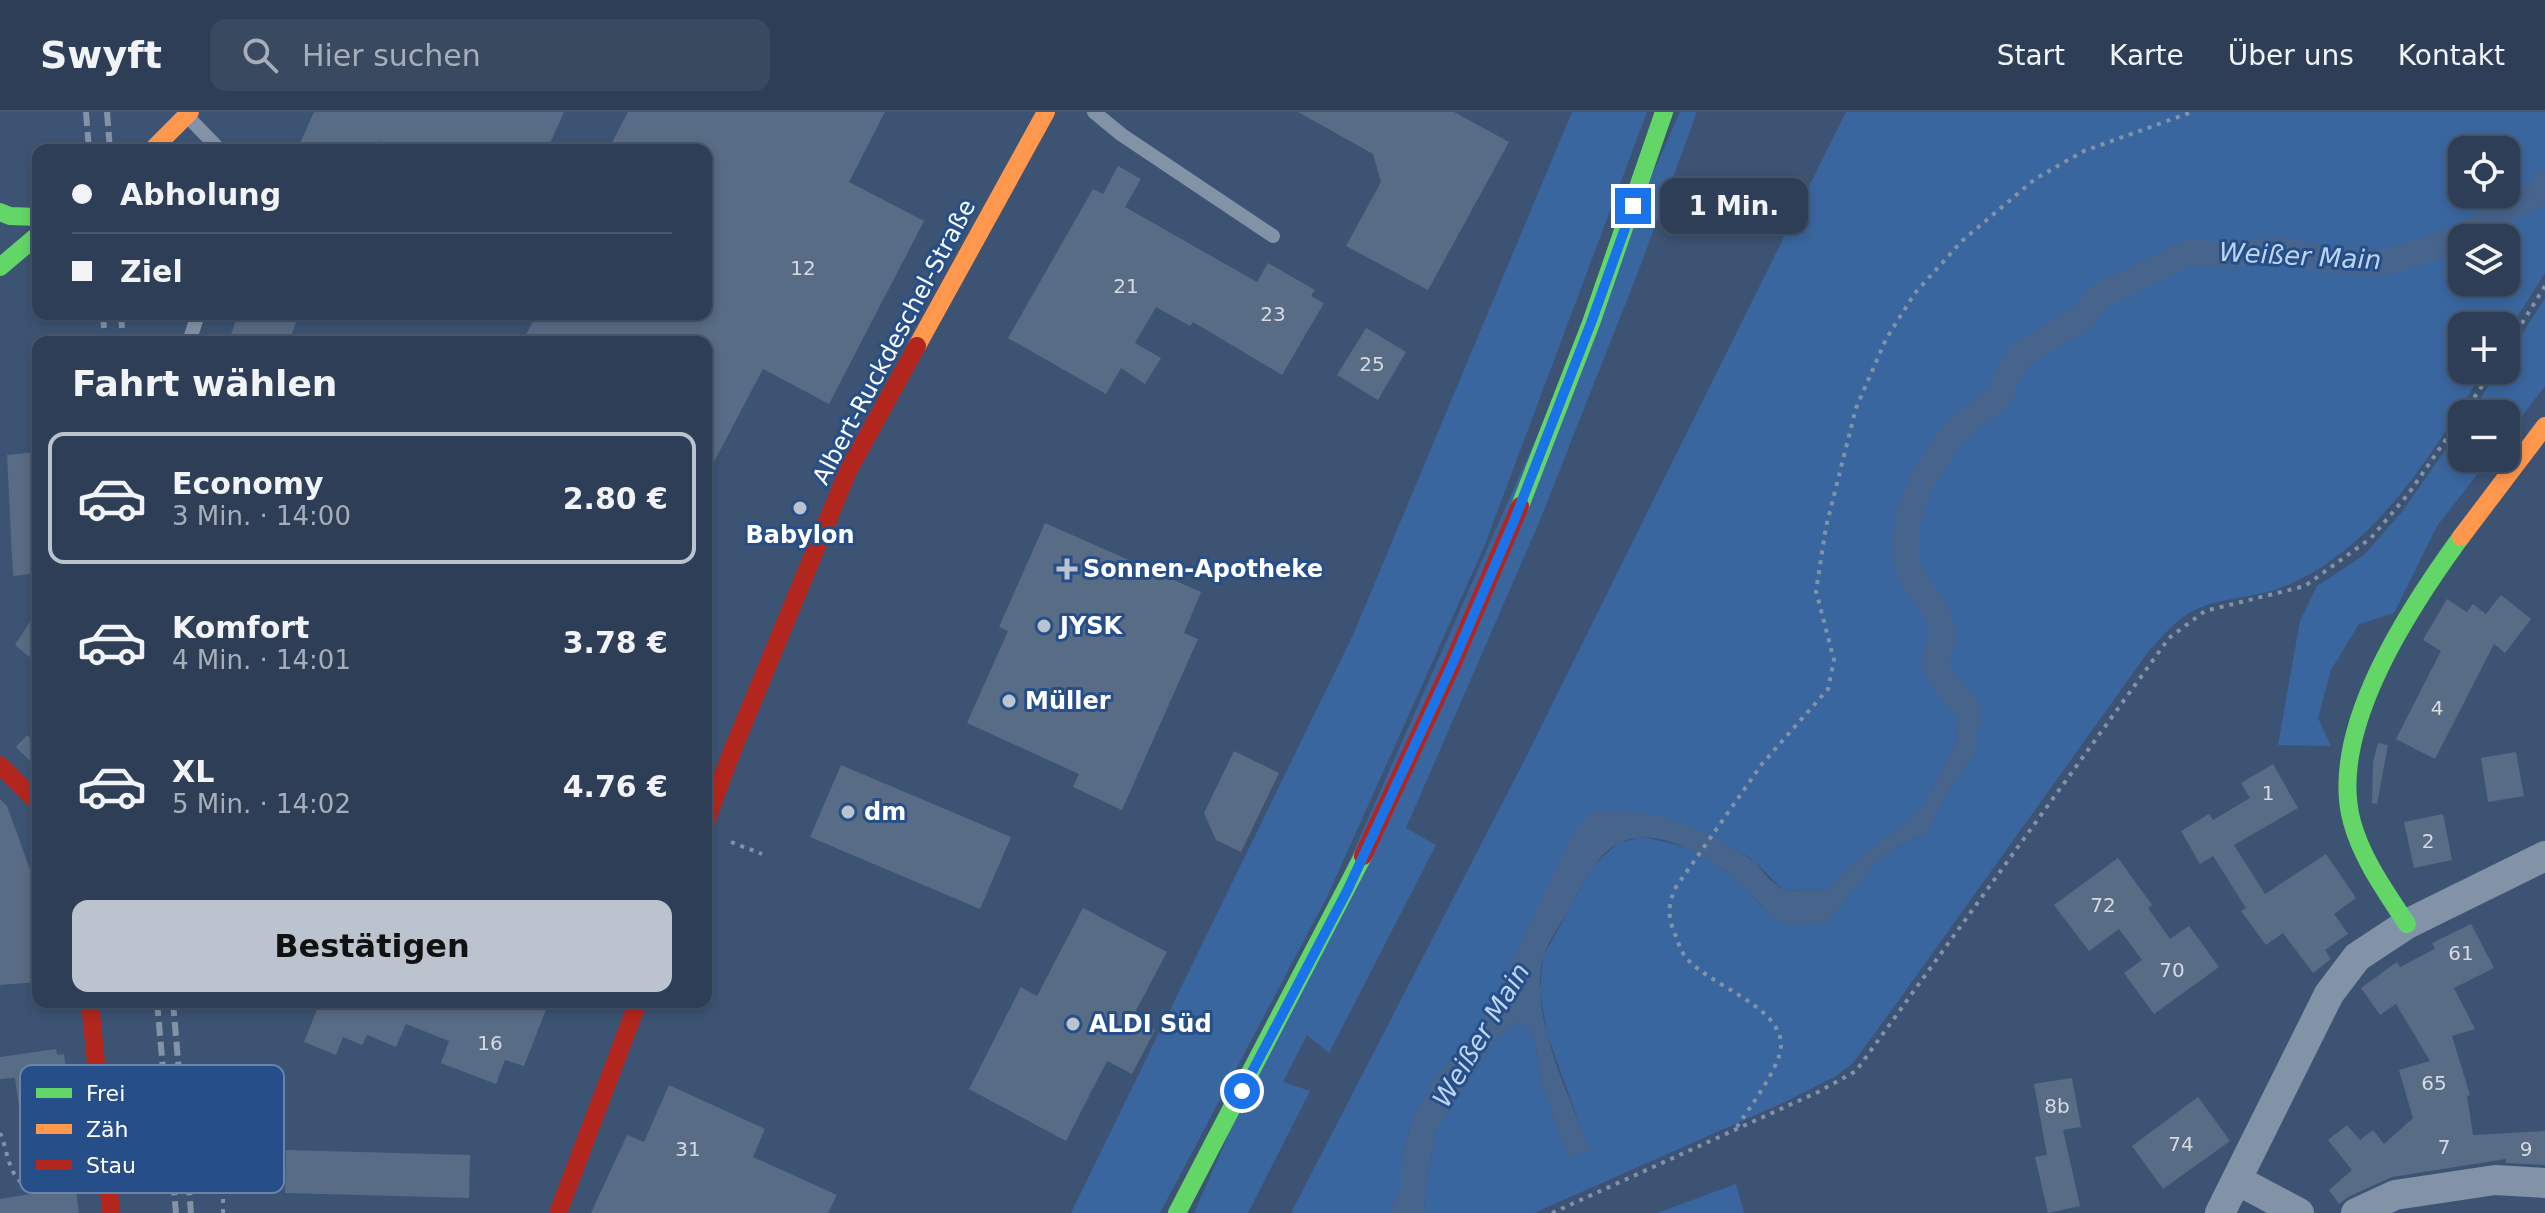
<!DOCTYPE html>
<html lang="de">
<head>
<meta charset="utf-8">
<style>
  :root { --surface:#2d3e56; --page:#394960; --text:#f1f3f6; --muted:#a7aeb9; --line:#48576c; --accent:#bbc3ce }
  body { margin:0; font-family:"DejaVu Sans",sans-serif; background:var(--page); color:var(--text); height:100vh; display:flex; flex-direction:column; font-size:30px; white-space:nowrap }
  * { box-sizing:border-box; margin:0 }
  p { font-size:26px; color:var(--muted) }
  .icon { flex:none; width:44px; height:44px; fill:none; stroke:currentColor; stroke-width:2; stroke-linecap:round; stroke-linejoin:round }
  .map { position:relative; flex:1; overflow:hidden }
  .side { position:absolute; left:32px; top:224px; width:680px; height:672px; display:flex; flex-direction:column; background:var(--surface); border-radius:16px; box-shadow:0 4px 12px #0003,0 0 0 2px var(--line) }
  .side>* { flex:none }
  .hud { position:absolute; left:32px; top:32px; width:680px; height:176px; border-radius:16px; box-shadow:0 4px 12px #0003,0 0 0 2px var(--line); display:grid; align-content:center; height:176px; padding:0 40px; background:var(--surface) }
  .buttons { position:absolute; left:2448px; top:24px; display:grid; gap:16px }
  .buttons a { display:grid; place-items:center; width:72px; height:72px; border-radius:16px; background:var(--surface); box-shadow:0 4px 12px #0003,0 0 0 2px var(--line); font-size:40px }
  .end { position:absolute; width:36px; height:36px; margin:-18px; border:10px solid #1a73e8; background:#fff; box-shadow:0 0 0 4px #fff }
  .from { border-radius:50% }
  .bubble { position:absolute; height:56px; border-radius:16px; background:var(--surface); box-shadow:0 4px 12px #0003,0 0 0 2px var(--line); font-size:26px; font-weight:700; line-height:56px; text-align:center }
  .hud b { display:flex; align-items:center; gap:28px; height:76px; font-size:30px }
  .hud b+b { border-top:2px solid var(--line) }
  .hud i { width:20px; height:20px; background:var(--text) }
  ul { padding:0; list-style:none }
  li { display:flex; align-items:center; gap:24px; height:132px; margin:0 16px 12px; padding:0 24px; border:4px solid transparent; border-radius:16px }
  li div { flex:1 }
  li b { display:block; font-size:30px }
  li em { font-style:normal; font-weight:700 }
  li.selected { border-color:var(--accent) }
  li>.icon { width:72px; height:72px; stroke-width:1.5 }
  h2 { padding:0 40px; font-size:36px; line-height:96px }
  .primary-button { display:flex; gap:16px; margin-top:auto; padding:16px 40px }
  .primary-button a { flex:1; height:92px; border-radius:16px; background:var(--accent); color:#111; font-size:32px; font-weight:700; line-height:92px; text-align:center }
  header { display:flex; align-items:center; gap:48px; box-sizing:border-box; height:112px; padding:0 40px; background:var(--surface); border-bottom:2px solid var(--line) }
  header strong { font-size:38px }
  nav { display:flex; gap:44px; margin-inline-start:auto; font-size:28px }
  .search { width:560px; height:72px; background:var(--page); display:flex; align-items:center; gap:20px; box-sizing:border-box; padding:0 28px; border-radius:16px; color:var(--muted); font-size:30px }
  .map>svg:first-child { display:block }
  .green { fill:#3a669f; fill-rule:evenodd }
  .water { fill:#47648d }
  .lines { fill:none; stroke-linecap:round; stroke-linejoin:round }
  .canal { stroke:#47648d; stroke-width:26 }
  .building { fill:#596c85 }
  .path { stroke:#8393a7; stroke-width:4; stroke-dasharray:4 6; stroke-linecap:butt }
  .lane { stroke:#8393a7; stroke-width:14 }
  .street { stroke:#8393a7; stroke-width:30 }
  .fast { stroke:#63d668; stroke-width:18 }
  .slow { stroke:#ff974d; stroke-width:18 }
  .jam { stroke:#b3261e; stroke-width:18 }
  .rail { stroke:#8393a6; stroke-width:6; stroke-dasharray:14 6; stroke-linecap:butt }
  .route { stroke:#1a73e8; stroke-width:10 }
  .poi-dot { fill:#bbc3ce; stroke:#264f89; stroke-width:3 }
  .labels { text-anchor:middle; stroke-width:6; stroke-linejoin:round; paint-order:stroke }
  .number-label { font-size:20px; fill:#d6dae0 }
  .street-label { font-size:24px; fill:#fff; stroke:#264f89 }
  .poi-label { font-size:24px; font-weight:bold; fill:#fff; stroke:#264f89; text-anchor:start }
  .water-label { font-size:26px; font-style:italic; fill:#bed4f1; stroke:#264f89 }
  .key { fill:#264f89; stroke:#6784ac; stroke-width:2 }
  .key-label { font-size:22px; fill:#fff }
</style>
</head>
<body>
<header>
<strong>Swyft</strong>
<div class="search"><svg class="icon" aria-label="search" viewBox="0 0 24 24"><circle cx="10" cy="10" r="6"/><path d="M15 15l6 6"/></svg>Hier suchen</div>
<nav><a>Start</a><a>Karte</a><a>Über uns</a><a>Kontakt</a></nav>
</header>
<div class="map">
<svg width="2545" height="1101" viewBox="0 0 2545 1101">
  <rect width="100%" height="100%" fill="#3c5373"/>
  <g class="green">
    <polygon points="1572,0 1647,0 1484,435 1327,785 1160,1101 1071,1101 1353,523"/>
    <polygon points="1680,0 1697,0 1640,155 1538,413 1406,716 1436,733 1329,941 1307,923 1283,970 1310,979 1248,1101 1194,1101"/>
    <path d="M 1846,0 L 2545,0 L 2545,161 L 2506,223 L 2506,214 L 2462,214 L 2462,258 L 2484,258 C 2434,339 2379,433 2288,473 C 2255,488 2214,483 2183,505 C 2170,514 2159,529 2148,540 L 1894,895 L 1853,951 L 1836,964 L 1785,990 L 1534,1101 L 1424,1101 L 1426,1067 L 1436,1019 L 1494,930 L 1516,911 L 1528,915 L 1535,931 L 1542,974 L 1569,1045 L 1589,1038 L 1547,922 L 1540,879 L 1543,845 L 1593,754 L 1618,731 L 1642,725 L 1670,731 L 1697,739 L 1741,771 L 1763,796 L 1826,811 L 1878,749 L 1896,735 L 1926,722 L 1950,677 L 1976,640 L 1951,570 L 1951,587 L 1958,611 L 1956,631 L 1921,697 L 1854,750 L 1829,777 L 1785,779 C 1774,770 1765,759 1754,749 C 1747,743 1736,739 1728,734 C 1679,706 1647,700 1592,700 L 1531,812 L 1491,895 L 1468,928 L 1434,967 L 1411,1011 L 1401,1052 L 1401,1077 L 1389,1101 L 1291,1101 L 1523,651 ZM 2462,38 L 2506,38 L 2506,82 L 2462,82 ZM 2462,126 L 2506,126 L 2506,170 L 2462,170 Z"/>
    <polygon points="2545,186 2545,274 2506,325 2506,302 2470,302 2499,258 2506,258 2506,247"/>
    <polygon points="2462,314 2462,346 2490,346 2437,414 2394,501 2359,512 2331,558 2318,606 2331,634 2278,633 2300,509 2317,474 2364,443 2401,401"/>
    <polygon points="1736,1072 1744,1101 1657,1101"/>
  </g>
  <path class="water" d="M 1951,569 L 1974,594 L 1976,640 L 1950,677 L 1926,722 L 1896,735 L 1878,749 L 1826,811 C 1816,811 1800,816 1790,813 C 1769,808 1754,783 1739,770 C 1711,746 1658,712 1619,731 C 1596,742 1584,771 1572,792 C 1563,809 1548,828 1543,846 C 1528,903 1570,985 1590,1038 L 1569,1046 L 1542,974 L 1535,931 L 1528,915 L 1516,911 L 1494,930 L 1436,1019 L 1426,1067 L 1424,1101 L 1389,1101 L 1401,1077 L 1401,1052 L 1411,1011 L 1434,967 L 1468,928 L 1491,895 L 1573,720 L 1593,700 L 1635,700 L 1665,705 L 1708,722 L 1754,749 L 1769,767 L 1785,779 L 1829,777 L 1854,750 L 1921,697 L 1956,631 L 1958,611 L 1951,587 Z"/>
  <g class="lines">
    <polyline class="canal" points="1969,606 1967,596 1942,567 1935,548 1944,523 1935,497 1912,465 1905,443 1906,412 1921,370 1954,320 1993,290 2002,279 2011,255 2021,242 2083,206 2098,185 2190,140 2219,143 2283,138 2330,148 2384,151 2451,130 2540,79 2545,72"/>
  </g>
  <g class="building">
    <polygon points="314,0 564,0 547,38 399,38 379,29 375,38 297,38"/>
    <polygon points="628,0 885,0 849,70 924,109 829,292 763,257 706,365 706,230 522,230 537,202 706,202 706,38 608,38"/>
    <polygon points="1298,0 1454,0 1509,30 1428,178 1346,134 1381,70 1373,42"/>
    <polygon points="1118,54 1141,67 1125,95 1257,170 1268,151 1315,178 1311,184 1324,191 1282,263 1193,210 1190,214 1156,195 1135,231 1161,246 1145,272 1121,256 1106,282 1008,226 1093,77 1103,82"/>
    <polygon points="238,202 299,202 289,230 244,230 230,225"/>
    <polygon points="1366,216 1406,240 1378,288 1337,263"/>
    <polygon points="38,340 38,461 13,464 7,343"/>
    <polygon points="1045,411 1201,480 1184,521 1198,527 1122,698 1073,675 1079,662 967,611 1008,519 999,515"/>
    <polygon points="2501,483 2531,507 2505,541 2494,532 2435,647 2396,627 2441,539 2423,528 2447,487 2467,500 2473,492 2486,502"/>
    <polygon points="38,497 38,552 15,533"/>
    <polygon points="27,623 38,634 38,657 16,635"/>
    <polygon points="2378,631 2388,633 2377,692 2372,691 2373,650"/>
    <polygon points="1234,639 1279,661 1241,740 1216,728 1204,701"/>
    <polygon points="2516,640 2524,684 2488,690 2481,646"/>
    <polygon points="2273,652 2298,696 2234,733 2265,782 2326,742 2356,786 2334,802 2348,822 2325,838 2331,847 2313,861 2283,821 2266,833 2241,799 2246,796 2213,744 2200,752 2181,719 2209,702 2213,708 2250,686 2241,671"/>
    <polygon points="841,653 1011,725 980,797 810,725"/>
    <polygon points="0,687 7,694 31,760 38,827 38,870 0,873"/>
    <polygon points="2443,702 2452,748 2414,756 2404,710"/>
    <polygon points="2118,746 2152,793 2148,796 2170,827 2189,814 2219,855 2154,902 2124,861 2142,848 2119,817 2089,839 2054,793"/>
    <polygon points="1083,796 1167,840 1132,906 1155,918 1132,962 1107,949 1066,1029 969,977 1021,875 1037,884"/>
    <polygon points="2471,812 2494,856 2454,876 2475,917 2452,924 2470,983 2467,984 2473,1023 2545,1019 2545,1053 2506,1051 2506,1047 2392,1065 2348,1085 2339,1092 2329,1078 2352,1058 2328,1028 2347,1013 2360,1028 2373,1018 2384,1032 2413,1006 2399,958 2430,949 2396,892 2380,903 2361,876 2397,850 2400,855 2435,837 2432,831"/>
    <polygon points="320,890 549,890 524,954 505,948 496,972 441,951 449,929 406,912 396,935 367,923 362,933 343,925 336,943 304,930"/>
    <polygon points="56,937 57,943 64,942 69,981 63,981 79,1101 0,1101 0,1087 31,1082 15,966 0,967 0,945"/>
    <polygon points="2072,966 2081,1015 2063,1018 2080,1094 2048,1101 2035,1045 2047,1043 2034,972"/>
    <polygon points="669,973 765,1017 753,1045 837,1083 828,1101 591,1101 627,1023 644,1030"/>
    <polygon points="2198,985 2230,1029 2163,1077 2132,1034"/>
    <polygon points="286,1038 470,1043 469,1086 285,1081"/>
  </g>
  <g class="lines">
    <g class="path">
      <polyline points="2506,237 2545,174"/>
      <polyline points="2463,302 2493,258"/>
      <polyline points="731,730 762,742"/>
      <path d="M 1737,1015 C 1749,996 1780,956 1781,934 C 1782,893 1706,873 1685,844 C 1680,838 1678,829 1675,822 C 1667,804 1668,792 1676,775 L 1762,652 L 1828,577 L 1834,548 L 1816,479 L 1826,415 L 1856,296 L 1886,227 L 1915,181 L 1962,129 L 2035,67 L 2084,39 L 2192,0"/>
      <path d="M 0,1021 C 8,1038 8,1065 26,1073"/>
      <polyline points="223,1101 223,1086 243,992"/>
      <polyline points="1552,1101 1818,980 1856,959 2169,526 2205,499 2305,474 2371,426 2409,381 2462,304"/>
    </g>
    <g class="lane">
      <polyline points="1094,0 1122,23 1273,124"/>
      <polyline points="190,7 220,38"/>
      <polyline points="189,230 198,202"/>
    </g>
    <g class="street">
      <polyline points="2237,1068 2299,1101"/>
      <polyline points="2220,1101 2329,882 2357,845 2407,812 2545,744"/>
      <polyline points="2356,1101 2395,1083 2495,1068 2545,1071"/>
    </g>
    <g class="fast">
      <polyline points="0,100 10,104 38,105"/>
      <polyline points="0,155 38,123"/>
      <polyline points="1520,394 1591,211 1664,0"/>
      <path d="M 2407,812 C 2386,780 2362,747 2352,710 C 2327,619 2410,495 2461,425"/>
      <polyline points="1177,1101 1363,744"/>
    </g>
    <g class="slow">
      <polyline points="152,38 190,0"/>
      <polyline points="917,234 1046,0"/>
      <polyline points="2461,425 2545,314"/>
    </g>
    <g class="jam">
      <polyline points="0,653 38,691"/>
      <polyline points="706,709 731,642 848,359 917,234"/>
      <polyline points="1363,744 1452,553 1520,394"/>
      <polyline points="90,890 111,1101"/>
      <polyline points="558,1101 638,890"/>
    </g>
    <g class="rail">
      <polyline points="86,0 89,38"/>
      <polyline points="107,0 110,38"/>
      <polyline points="103,202 105,230"/>
      <polyline points="121,202 123,230"/>
      <polyline points="157,890 176,1101"/>
      <polyline points="173,890 191,1101"/>
    </g>
  </g>
  <g class="lines">
    <polyline class="route" points="1242,979 1348,777 1452,553 1514,409 1591,211 1633,94"/>
  </g>
  <g class="poi-dot">
    <circle cx="800" cy="396" r="8"/>
    <path d="M1063 445h8v8h8v8h-8v8h-8v-8h-8v-8h8z"/>
    <circle cx="1044" cy="514" r="8"/>
    <circle cx="1009" cy="589" r="8"/>
    <circle cx="848" cy="700" r="8"/>
    <circle cx="1073" cy="912" r="8"/>
  </g>
  <g class="labels">
    <g class="number-label">
      <text x="803" y="163">12</text>
      <text x="1126" y="181">21</text>
      <text x="1273" y="209">23</text>
      <text x="1372" y="259">25</text>
      <text x="2437" y="603">4</text>
      <text x="2268" y="688">1</text>
      <text x="2428" y="736">2</text>
      <text x="2103" y="800">72</text>
      <text x="2461" y="848">61</text>
      <text x="2172" y="865">70</text>
      <text x="490" y="938">16</text>
      <text x="2434" y="978">65</text>
      <text x="2057" y="1001">8b</text>
      <text x="2181" y="1039">74</text>
      <text x="2444" y="1042">7</text>
      <text x="688" y="1044">31</text>
      <text x="2526" y="1044">9</text>
    </g>
    <g class="street-label">
      <text transform="translate(894 230) rotate(-62)" y="8">Albert-Ruckdeschel-Straße</text>
    </g>
    <g class="poi-label">
      <text x="800" y="431" text-anchor="middle">Babylon</text>
      <text x="1083" y="465">Sonnen-Apotheke</text>
      <text x="1060" y="522">JYSK</text>
      <text x="1025" y="597">Müller</text>
      <text x="864" y="708">dm</text>
      <text x="1089" y="920">ALDI Süd</text>
    </g>
    <g class="water-label">
      <text transform="translate(2300 144) rotate(3)" y="9">Weißer Main</text>
      <text transform="translate(1481 923) rotate(-59)" y="9">Weißer Main</text>
    </g>
  </g>
  <rect x="20" y="953" width="264" height="128" rx="12" class="key"/>
  <rect x="36" y="976" width="36" height="10" fill="#63d668"/>
  <rect x="36" y="1012" width="36" height="10" fill="#ff974d"/>
  <rect x="36" y="1048" width="36" height="10" fill="#b3261e"/>
  <g class="key-label">
    <text x="86" y="989">Frei</text>
    <text x="86" y="1025">Zäh</text>
    <text x="86" y="1061">Stau</text>
  </g>
</svg>
<div class="buttons">
<a><svg class="icon" aria-label="locate" viewBox="0 0 24 24"><circle cx="12" cy="12" r="6"/><path d="M12 2v4M12 18v4M2 12h4M18 12h4"/></svg></a>
<a><svg class="icon" aria-label="layers" viewBox="0 0 24 24"><path d="M12 4l9 5-9 5-9-5zM3 14l9 5 9-5"/></svg></a>
<a>+</a>
<a>−</a>
</div>
<i class="end from" style="left:1242px;top:979px"></i>
<i class="end" style="left:1633px;top:94px"></i>
<div class="bubble" style="left:1660px;top:66px;width:148px">1 Min.</div>
<div class="hud">
<b><i class="from"></i>Abholung</b>
<b><i></i>Ziel</b>
</div>
<section class="side">
<h2>Fahrt wählen</h2>
<ul>
<li class="selected"><svg class="icon" aria-label="car" viewBox="0 0 24 24"><path d="M5 17H2v-5l4-1 3-4h7l3 4 3 1v5h-3M9 17h6M6 11h13"/><circle cx="7" cy="17" r="2"/><circle cx="17" cy="17" r="2"/></svg><div><b>Economy</b><p>3 Min. · 14:00</p></div><em>2.80 €</em></li>
<li><svg class="icon" aria-label="car" viewBox="0 0 24 24"><path d="M5 17H2v-5l4-1 3-4h7l3 4 3 1v5h-3M9 17h6M6 11h13"/><circle cx="7" cy="17" r="2"/><circle cx="17" cy="17" r="2"/></svg><div><b>Komfort</b><p>4 Min. · 14:01</p></div><em>3.78 €</em></li>
<li><svg class="icon" aria-label="car" viewBox="0 0 24 24"><path d="M5 17H2v-5l4-1 3-4h7l3 4 3 1v5h-3M9 17h6M6 11h13"/><circle cx="7" cy="17" r="2"/><circle cx="17" cy="17" r="2"/></svg><div><b>XL</b><p>5 Min. · 14:02</p></div><em>4.76 €</em></li>
</ul>
<div class="primary-button"><a>Bestätigen</a></div>
</section>
</div>
</body>
</html>
